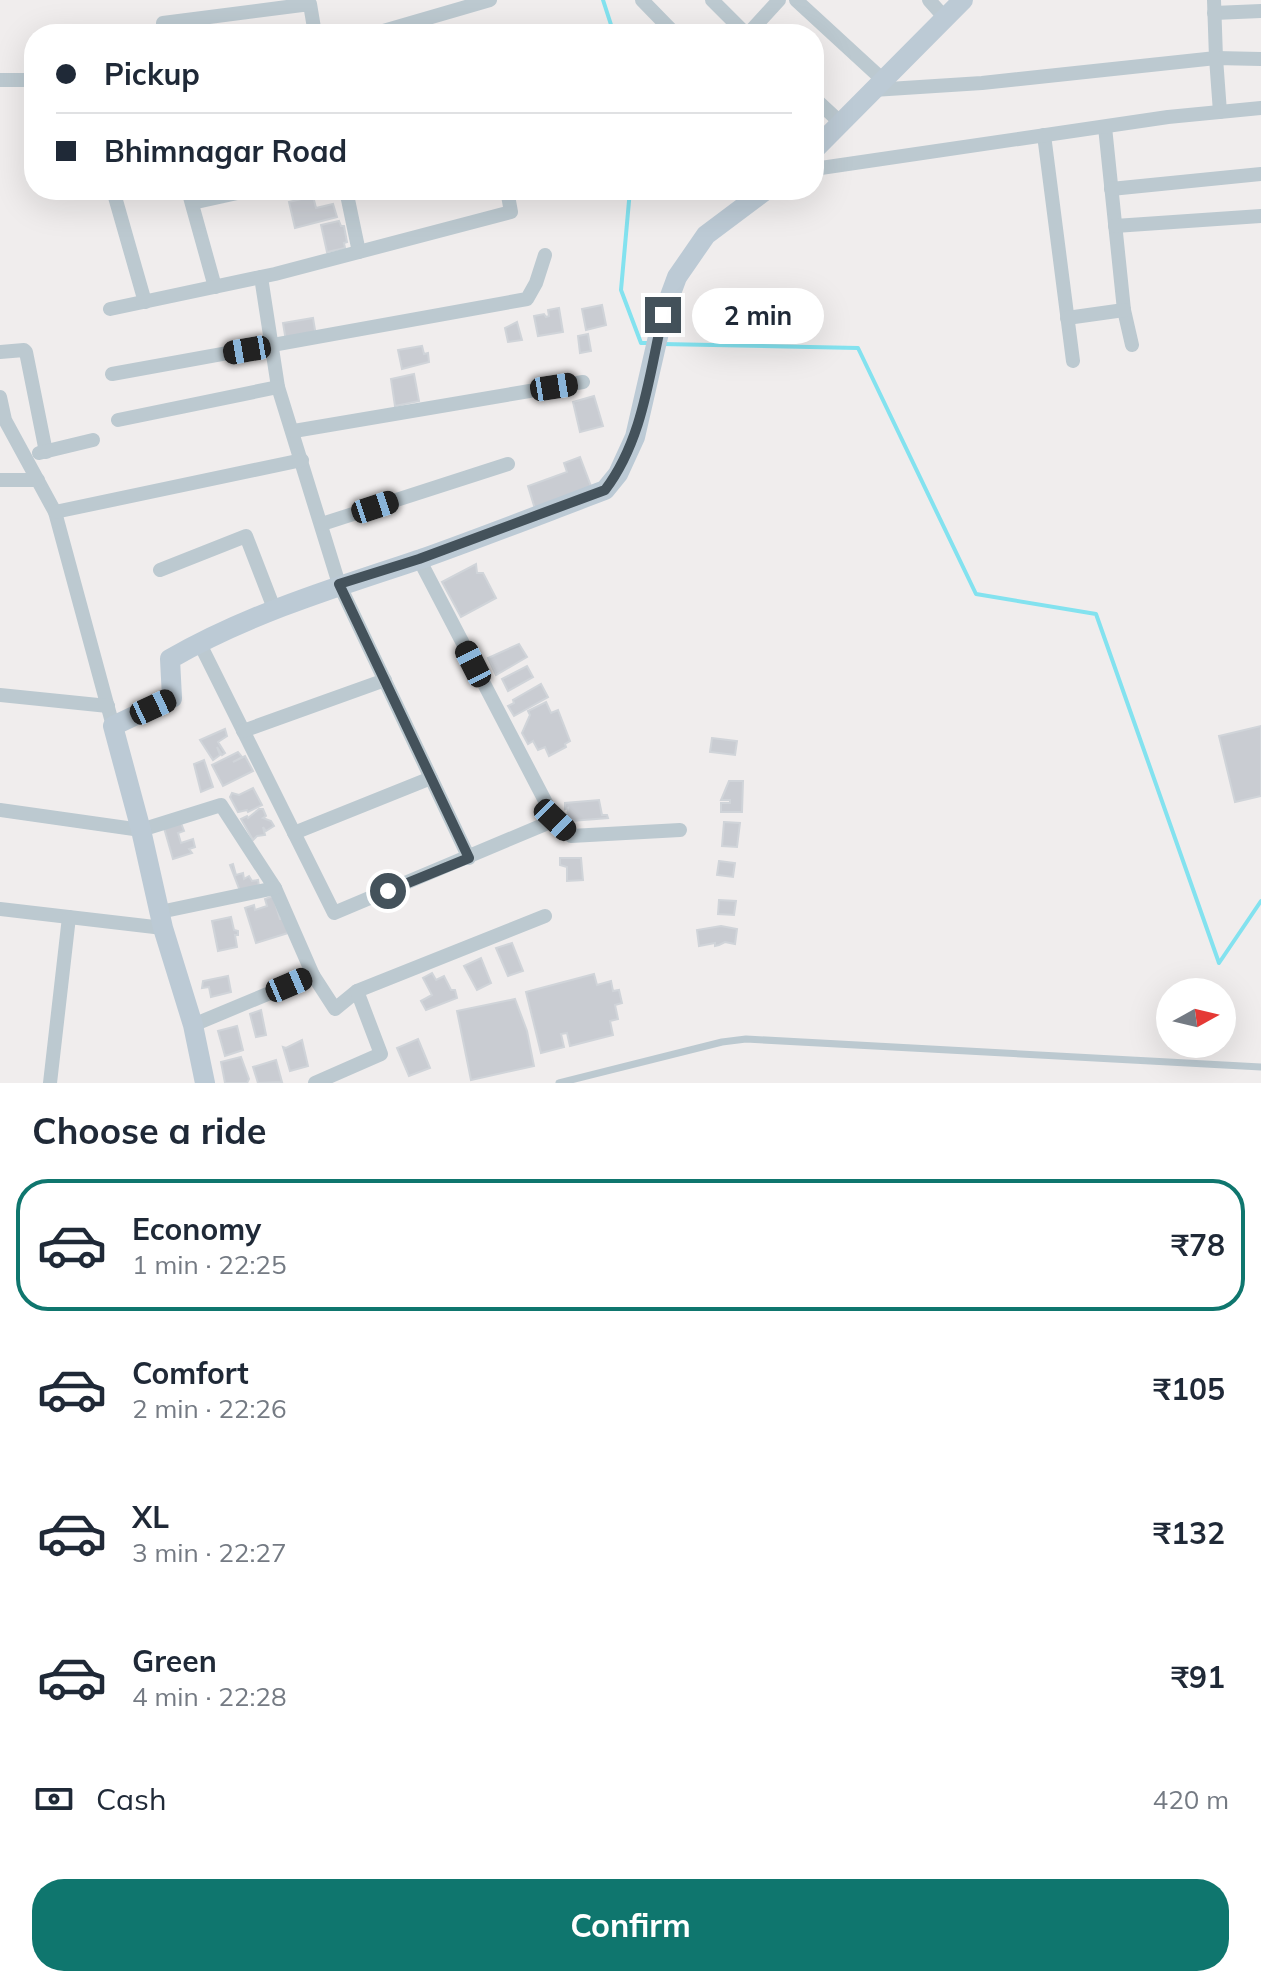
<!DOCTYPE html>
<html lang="en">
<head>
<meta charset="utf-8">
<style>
  :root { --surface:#fff; --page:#f2f2f3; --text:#1f2937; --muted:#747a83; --line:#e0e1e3; --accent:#0f766e }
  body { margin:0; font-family:Mulish,sans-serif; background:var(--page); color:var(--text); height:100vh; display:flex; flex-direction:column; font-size:30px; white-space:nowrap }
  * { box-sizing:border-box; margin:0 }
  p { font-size:26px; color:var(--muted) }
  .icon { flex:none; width:44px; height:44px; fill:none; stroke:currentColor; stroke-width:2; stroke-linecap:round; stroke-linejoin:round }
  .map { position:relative; height:1083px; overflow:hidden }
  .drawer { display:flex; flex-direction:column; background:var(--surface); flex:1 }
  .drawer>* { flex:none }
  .hud { position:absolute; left:24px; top:24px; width:800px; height:176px; border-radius:32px; box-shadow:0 8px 32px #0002; display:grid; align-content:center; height:176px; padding:0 32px; background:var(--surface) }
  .needle { width:52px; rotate:82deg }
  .controls { position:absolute; left:1156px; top:978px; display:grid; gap:16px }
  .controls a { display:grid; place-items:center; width:80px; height:80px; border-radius:50%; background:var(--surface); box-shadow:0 8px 32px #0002; font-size:40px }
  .end { position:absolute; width:36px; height:36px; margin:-18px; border:10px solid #44525b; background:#fff; box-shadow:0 0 0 4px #fff }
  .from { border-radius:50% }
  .bubble { position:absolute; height:56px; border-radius:28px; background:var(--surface); box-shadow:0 8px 32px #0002; font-size:26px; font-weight:700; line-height:56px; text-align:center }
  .car { position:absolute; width:24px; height:48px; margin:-24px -12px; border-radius:10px; box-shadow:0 0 6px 2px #0007; background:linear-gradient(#222 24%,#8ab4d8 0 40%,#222 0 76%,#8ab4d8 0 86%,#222 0) }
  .hud b { display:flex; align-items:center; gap:28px; height:76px; font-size:30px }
  .hud b+b { border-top:2px solid var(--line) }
  .hud i { width:20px; height:20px; background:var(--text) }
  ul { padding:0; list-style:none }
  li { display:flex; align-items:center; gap:24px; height:132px; margin:0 16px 12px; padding:0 16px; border:4px solid transparent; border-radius:32px }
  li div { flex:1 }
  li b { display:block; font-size:30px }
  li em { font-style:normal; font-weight:700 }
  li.selected { border-color:var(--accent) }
  li>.icon { width:72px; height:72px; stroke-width:1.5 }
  h2 { padding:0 32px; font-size:36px; line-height:96px }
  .pay { display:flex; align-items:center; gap:20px; height:88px; padding:0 32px; font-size:30px }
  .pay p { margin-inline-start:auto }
  .button { display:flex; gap:16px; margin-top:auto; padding:16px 32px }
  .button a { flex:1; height:92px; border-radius:32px; background:var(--accent); color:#fff; font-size:32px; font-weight:700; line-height:92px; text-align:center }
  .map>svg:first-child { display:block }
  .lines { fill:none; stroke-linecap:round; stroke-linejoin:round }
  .stream { stroke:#83e2ef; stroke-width:4 }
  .building { fill:#c9ccd2; stroke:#d0d4d9; stroke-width:2 }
  .lane { stroke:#bcc9d0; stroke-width:7 }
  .street { stroke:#bcc9d0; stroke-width:14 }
  .secondary { stroke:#bccad5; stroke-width:20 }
  .route { stroke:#44525b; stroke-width:10 }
</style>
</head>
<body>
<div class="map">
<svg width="1261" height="1083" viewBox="0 0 1261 1083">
  <rect width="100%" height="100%" fill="#f0eded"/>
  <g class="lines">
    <g class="stream">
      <polyline points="603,0 614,34"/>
      <polyline points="630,190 621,290 641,343 650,343"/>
      <polyline points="662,344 858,348 976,594 1096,614 1219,963 1261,901"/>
    </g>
  </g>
  <g class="building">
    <polygon points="313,196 316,208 333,204 337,217 295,228 289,202"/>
    <polygon points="339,221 341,226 344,226 347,242 344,243 345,248 327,252 321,225"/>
    <polygon points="602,305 606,325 586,330 582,309"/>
    <polygon points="559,308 563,332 538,336 534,316 544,314 546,317 549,316 548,310"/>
    <polygon points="313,318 316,336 286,341 283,323"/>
    <polygon points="517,322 522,340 508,342 505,328"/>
    <polygon points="588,334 591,351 580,353 578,336"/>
    <polygon points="422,346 424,354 428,353 429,362 402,369 398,350"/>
    <polygon points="414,374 419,401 395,406 391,379"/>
    <polygon points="594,396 603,426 580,432 573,402"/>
    <polygon points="580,457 592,489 535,509 528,486 567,472 564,463"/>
    <polygon points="476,564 477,573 483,573 496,598 461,617 442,582"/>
    <polygon points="519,644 527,657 496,675 488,658"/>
    <polygon points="527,666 533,677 508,691 502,679"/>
    <polygon points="541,684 548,697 514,716 508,706 514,703 513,700"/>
    <polygon points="546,702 551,713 558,710 570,741 565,744 566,747 549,756 545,747 538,750 533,741 528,744 522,733 530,715 528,711"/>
    <polygon points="1261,726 1261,796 1235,802 1219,736"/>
    <polygon points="225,729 227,736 218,742 225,753 222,755 217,747 220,755 213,760 200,740"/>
    <polygon points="712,738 737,741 735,755 710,752"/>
    <polygon points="238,752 242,757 233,762 245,756 253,771 223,786 212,765"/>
    <polygon points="204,760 213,787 201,792 194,764"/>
    <polygon points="729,781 743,781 742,812 721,812 721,803 730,803 730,800 721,800"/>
    <polygon points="253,788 262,805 248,812 247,810 238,812 230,797 232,793 239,795"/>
    <polygon points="599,800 602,815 607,815 608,818 571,821 567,818 568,808 565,809 565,803"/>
    <polygon points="259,809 263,809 266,816 263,818 271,821 274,826 266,831 263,827 265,835 257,836 253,840 241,819 247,816 248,818"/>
    <polygon points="724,822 740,823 737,847 722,846"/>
    <polygon points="181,823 184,831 178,833 181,843 193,839 195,847 189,849 192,853 173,859 164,828"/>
    <polygon points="560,858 581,858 583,880 567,881 567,867 560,865"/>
    <polygon points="719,861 735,863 733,877 717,875"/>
    <polygon points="233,864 236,875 243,873 244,879 249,876 252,881 258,880 259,886 240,891 230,865"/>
    <polygon points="273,896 280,919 285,919 288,933 256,943 245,908 254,905 255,910 267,906 265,899"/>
    <polygon points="719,900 736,901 734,915 718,914"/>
    <polygon points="231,917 234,930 238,931 238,935 235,935 237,947 218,951 212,921"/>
    <polygon points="721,926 737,929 735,944 725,942 719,945 715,946 715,943 699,946 697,930"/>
    <polygon points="512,943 523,971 508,976 496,948"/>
    <polygon points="481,958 491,983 477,990 464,966"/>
    <polygon points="432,973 436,980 444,976 451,990 455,990 457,998 426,1010 421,1001 432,995 423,978"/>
    <polygon points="594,974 597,985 611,981 613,991 619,990 622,1003 615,1005 618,1019 610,1021 613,1035 570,1046 567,1033 561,1034 564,1047 541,1053 526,992"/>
    <polygon points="228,976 231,992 211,997 209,987 202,988 203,981"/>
    <polygon points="515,999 527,1031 534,1066 471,1080 457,1011"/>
    <polygon points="261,1010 266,1035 256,1037 250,1014"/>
    <polygon points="237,1026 243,1050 225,1056 218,1031"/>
    <polygon points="418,1039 430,1068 409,1076 397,1048"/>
    <polygon points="302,1040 308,1066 290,1071 283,1047 286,1048"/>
    <polygon points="241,1057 249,1079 247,1083 225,1083 221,1062"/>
    <polygon points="276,1060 282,1082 258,1083 253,1067"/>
  </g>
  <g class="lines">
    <polyline class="lane" points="559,1083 722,1042 746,1039 1261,1067"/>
    <g class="street">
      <polyline points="642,0 675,34"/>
      <polyline points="712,0 746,34"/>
      <polyline points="796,0 883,80"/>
      <polyline points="929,0 945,18"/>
      <polyline points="1214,13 1261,11"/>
      <polyline points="163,23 310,4 315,34"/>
      <polyline points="373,34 490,0"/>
      <polyline points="748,34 779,0"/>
      <polyline points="0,80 34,80"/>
      <polyline points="873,90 982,83 1216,58 1214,0"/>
      <polyline points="814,98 842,124"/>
      <polyline points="1220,112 1216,58 1261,59"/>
      <polyline points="1105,127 1124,310 1132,345"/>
      <polyline points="1044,135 1073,361"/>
      <polyline points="814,169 1168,117 1261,108"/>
      <polyline points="1111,189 1261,174"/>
      <polyline points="113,190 145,302"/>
      <polyline points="188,190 215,287"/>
      <polyline points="346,190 359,252"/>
      <polyline points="192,203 251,190"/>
      <polyline points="1115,226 1261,216"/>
      <polyline points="261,277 278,387 339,584 469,858"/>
      <polyline points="110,309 275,274 511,212 507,190"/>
      <polyline points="1067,318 1124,310"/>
      <polyline points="0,352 24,350 26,352 46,452"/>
      <polyline points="112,374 527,299 536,283 545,255"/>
      <polyline points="0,397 5,420 55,512 113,726"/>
      <polyline points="118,420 278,387"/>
      <polyline points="294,431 583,382"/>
      <polyline points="39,453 93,440"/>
      <polyline points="0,480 38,480"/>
      <polyline points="55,512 302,460"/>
      <polyline points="322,524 508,464"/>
      <polyline points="419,559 555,820 571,836 680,830"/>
      <polyline points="160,570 246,536 275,611"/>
      <polyline points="199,642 334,913 555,820"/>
      <polyline points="0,695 108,706"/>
      <polyline points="243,731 385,680"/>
      <polyline points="0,810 141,830 221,805 275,888 313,975 335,1009 357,991"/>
      <polyline points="294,833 431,778"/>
      <polyline points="0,909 163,928"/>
      <polyline points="160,912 275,888"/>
      <polyline points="193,1025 313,975"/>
      <polyline points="50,1083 69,917"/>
      <polyline points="315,1083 381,1054 357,991 545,916"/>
    </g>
    <g class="secondary">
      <polyline points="814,150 963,0"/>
      <path d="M 205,1083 L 193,1025 L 163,928 L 141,830 L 113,726 L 172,698 L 170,659 C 248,614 336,587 421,559 C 483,537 544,513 605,490 L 618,474 L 635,437 L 663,315 L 677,277 L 706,235 L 766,190"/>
    </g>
  </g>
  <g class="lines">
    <path class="route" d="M 388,891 L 469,858 L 339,584 L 419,559 L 605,490 C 643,440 649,375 663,315"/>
  </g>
</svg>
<div class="controls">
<a><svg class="needle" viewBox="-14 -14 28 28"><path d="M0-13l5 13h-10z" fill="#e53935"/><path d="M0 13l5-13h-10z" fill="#747a83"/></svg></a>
</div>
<i class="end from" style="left:388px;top:891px"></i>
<i class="end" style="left:663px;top:315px"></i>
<div class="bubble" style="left:692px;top:288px;width:132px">2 min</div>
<i class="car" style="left:247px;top:350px;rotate:260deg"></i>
<i class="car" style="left:554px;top:387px;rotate:81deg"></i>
<i class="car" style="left:375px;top:507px;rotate:72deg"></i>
<i class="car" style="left:473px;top:664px;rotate:333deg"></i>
<i class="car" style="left:153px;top:707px;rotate:65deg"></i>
<i class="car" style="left:555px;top:820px;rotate:134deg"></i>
<i class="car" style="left:289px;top:985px;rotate:67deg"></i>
<div class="hud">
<b><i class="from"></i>Pickup</b>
<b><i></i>Bhimnagar Road</b>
</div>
</div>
<section class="drawer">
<h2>Choose a ride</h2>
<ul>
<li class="selected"><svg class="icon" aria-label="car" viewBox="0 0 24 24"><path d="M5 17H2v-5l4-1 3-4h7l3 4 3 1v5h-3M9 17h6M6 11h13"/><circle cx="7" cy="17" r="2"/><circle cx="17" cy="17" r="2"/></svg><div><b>Economy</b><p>1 min · 22:25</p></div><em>₹78</em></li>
<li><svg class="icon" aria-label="car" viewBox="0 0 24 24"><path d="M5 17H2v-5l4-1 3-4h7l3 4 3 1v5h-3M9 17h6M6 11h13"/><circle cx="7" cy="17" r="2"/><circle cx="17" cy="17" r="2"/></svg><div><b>Comfort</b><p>2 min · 22:26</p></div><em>₹105</em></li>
<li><svg class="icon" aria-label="car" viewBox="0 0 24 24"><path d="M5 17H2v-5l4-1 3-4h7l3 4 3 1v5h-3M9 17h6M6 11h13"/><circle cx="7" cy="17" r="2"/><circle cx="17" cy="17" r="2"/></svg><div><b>XL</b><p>3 min · 22:27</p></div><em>₹132</em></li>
<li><svg class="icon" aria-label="car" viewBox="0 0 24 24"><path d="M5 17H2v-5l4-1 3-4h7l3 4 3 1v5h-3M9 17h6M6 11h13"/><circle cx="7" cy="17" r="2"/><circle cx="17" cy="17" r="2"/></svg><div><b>Green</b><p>4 min · 22:28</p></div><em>₹91</em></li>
</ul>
<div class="pay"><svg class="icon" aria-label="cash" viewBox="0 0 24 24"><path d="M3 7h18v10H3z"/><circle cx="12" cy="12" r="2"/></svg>Cash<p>420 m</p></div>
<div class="button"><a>Confirm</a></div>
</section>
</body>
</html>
